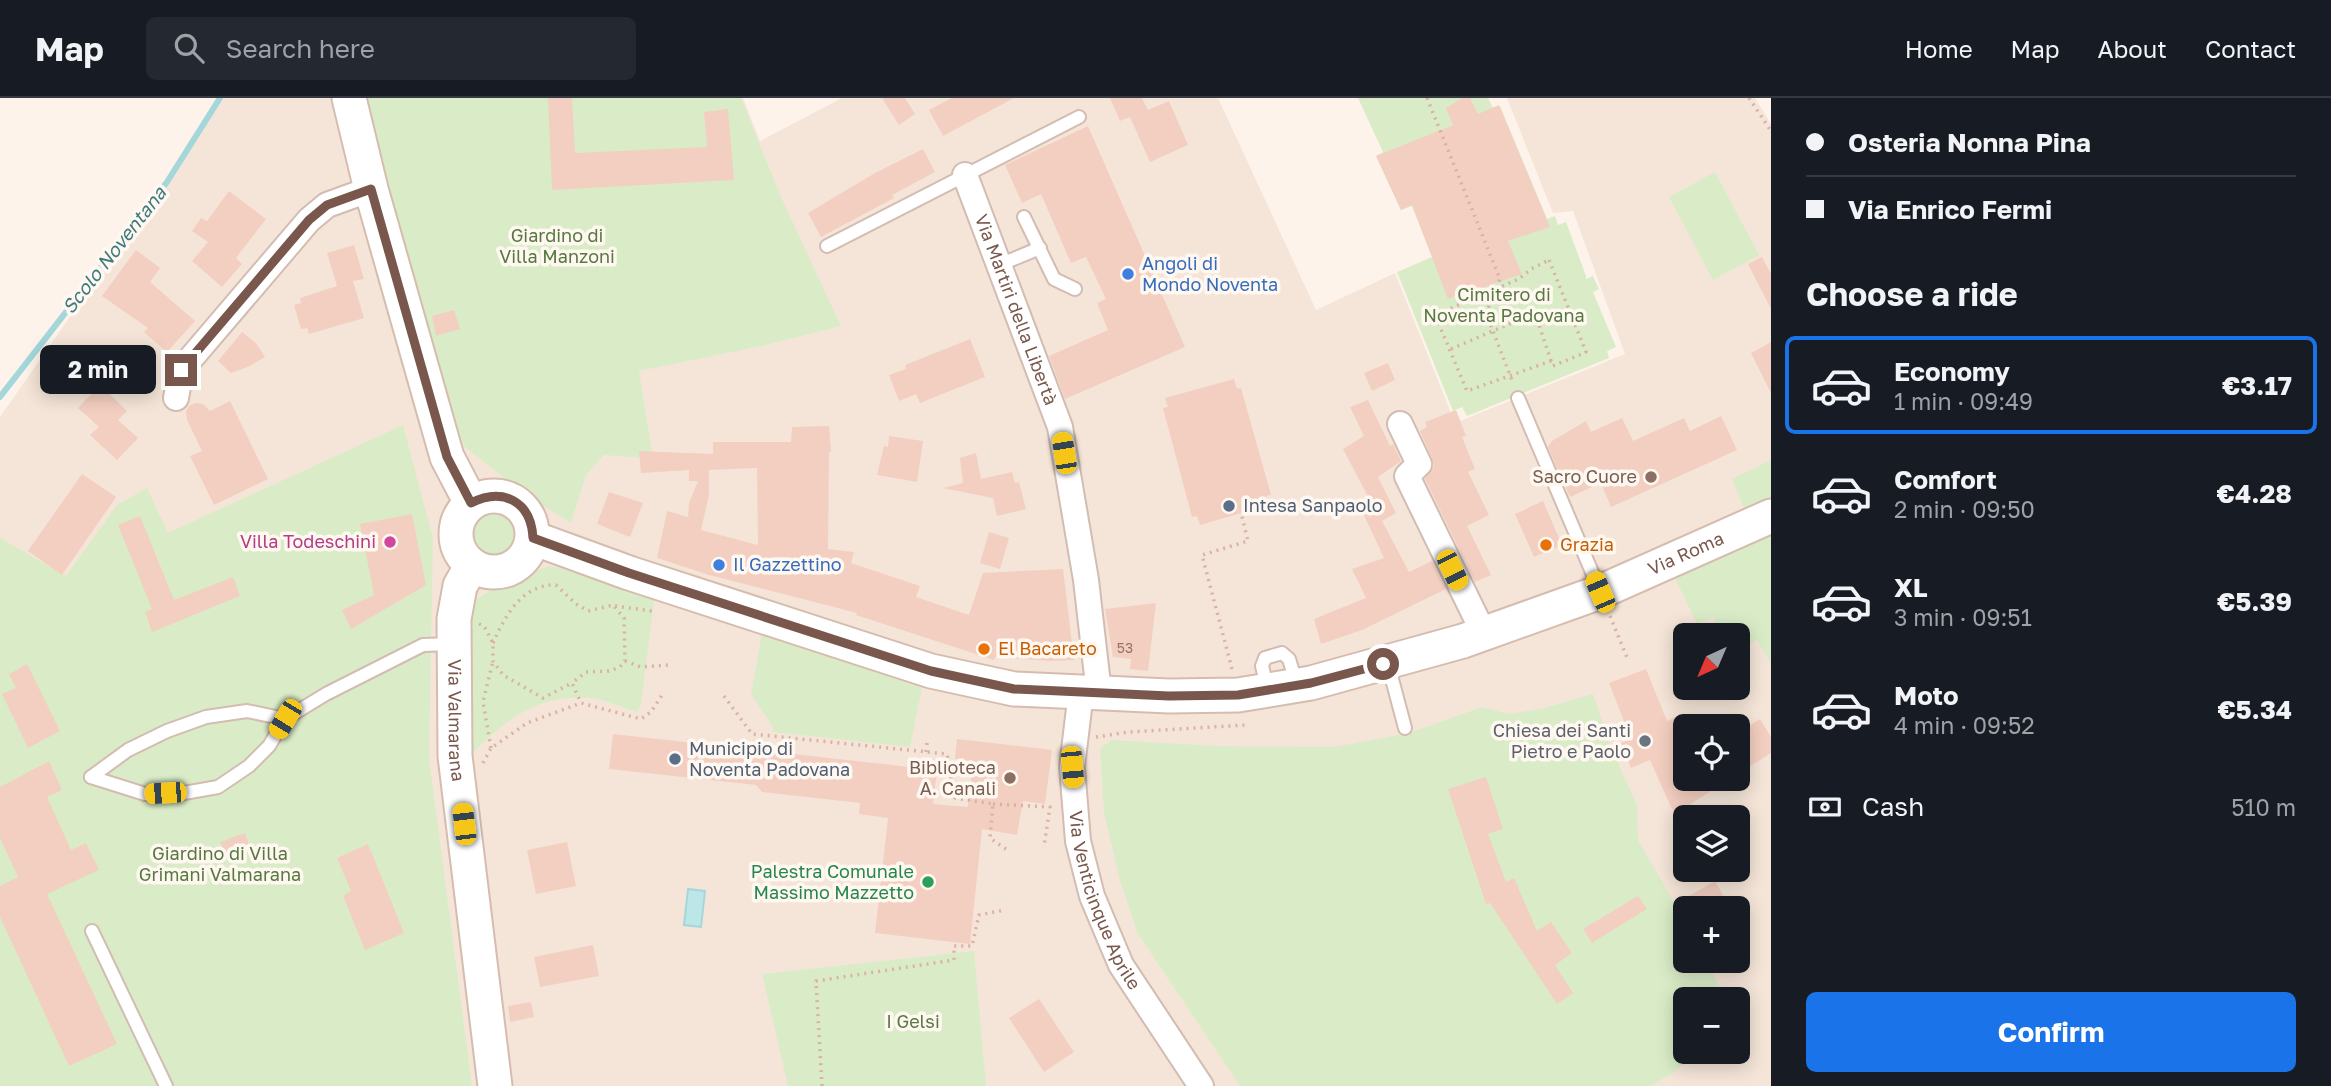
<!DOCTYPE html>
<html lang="en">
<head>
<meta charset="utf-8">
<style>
  :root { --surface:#171b24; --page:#242831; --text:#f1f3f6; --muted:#9ea1a6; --line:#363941; --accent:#1a73e8 }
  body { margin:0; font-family:"Golos Text",sans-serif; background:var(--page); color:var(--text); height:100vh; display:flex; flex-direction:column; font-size:26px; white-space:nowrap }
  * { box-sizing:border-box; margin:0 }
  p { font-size:23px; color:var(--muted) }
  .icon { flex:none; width:38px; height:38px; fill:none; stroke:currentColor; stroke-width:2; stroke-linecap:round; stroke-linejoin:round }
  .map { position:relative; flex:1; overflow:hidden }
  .drawer { display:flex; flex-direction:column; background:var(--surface); width:560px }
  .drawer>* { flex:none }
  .hud { display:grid; align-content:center; height:154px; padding:0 35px; background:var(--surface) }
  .needle { width:46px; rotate:224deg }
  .controls { position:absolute; left:1673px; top:525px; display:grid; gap:14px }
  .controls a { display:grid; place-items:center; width:77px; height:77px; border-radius:10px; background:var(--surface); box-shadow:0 4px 18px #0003; font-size:35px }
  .end { position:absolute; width:32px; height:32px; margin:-16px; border:9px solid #79574c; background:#fff; box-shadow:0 0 0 4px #fff }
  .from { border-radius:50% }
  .bubble { position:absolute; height:49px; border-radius:10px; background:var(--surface); box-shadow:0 4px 18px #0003; font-size:23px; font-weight:700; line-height:49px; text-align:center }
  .car { position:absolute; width:21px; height:42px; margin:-21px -10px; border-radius:9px; box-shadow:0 0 5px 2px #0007; background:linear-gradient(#f5c518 24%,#345 0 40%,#f5c518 0 76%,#345 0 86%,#f5c518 0) }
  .hud b { display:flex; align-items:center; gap:24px; height:66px; font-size:26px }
  .hud b+b { border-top:2px solid var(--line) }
  .hud i { width:18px; height:18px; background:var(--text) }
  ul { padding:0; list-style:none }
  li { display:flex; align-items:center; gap:21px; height:98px; margin:0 14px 10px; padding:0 21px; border:4px solid transparent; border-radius:10px }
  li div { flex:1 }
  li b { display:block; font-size:26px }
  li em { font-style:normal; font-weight:700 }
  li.current { border-color:var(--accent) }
  li>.icon { width:63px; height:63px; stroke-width:1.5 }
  h2 { padding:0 35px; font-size:32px; line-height:84px }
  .pay { display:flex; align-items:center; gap:18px; height:77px; padding:0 35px; font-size:26px }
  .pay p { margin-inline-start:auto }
  .action { display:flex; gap:14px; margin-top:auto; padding:14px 35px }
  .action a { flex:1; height:80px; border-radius:10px; background:var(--accent); color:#fff; font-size:28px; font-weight:700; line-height:80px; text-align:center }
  header { display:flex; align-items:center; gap:42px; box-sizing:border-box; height:98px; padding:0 35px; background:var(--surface); border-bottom:2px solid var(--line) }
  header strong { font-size:33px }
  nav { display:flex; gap:38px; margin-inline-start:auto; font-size:24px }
  .search { width:490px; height:63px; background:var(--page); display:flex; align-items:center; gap:18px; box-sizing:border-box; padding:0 24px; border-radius:10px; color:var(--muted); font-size:26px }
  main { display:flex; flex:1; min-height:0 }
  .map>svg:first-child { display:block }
  .residential { fill:#f5e5d8; fill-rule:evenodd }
  .green { fill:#daecc7 }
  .water { fill:#bde6e8; stroke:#a3d7da; stroke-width:2 }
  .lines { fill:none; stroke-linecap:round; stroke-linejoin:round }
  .stream { stroke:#a3d7da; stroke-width:6 }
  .building { fill:#f3cfc1; fill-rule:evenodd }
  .lane-casing { stroke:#d3bcb1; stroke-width:16 }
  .street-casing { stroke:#d3bcb1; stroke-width:28 }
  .secondary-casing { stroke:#d6bcae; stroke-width:37 }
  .path { stroke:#d9b2a3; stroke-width:3.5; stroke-dasharray:2 5; stroke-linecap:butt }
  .lane { stroke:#fff; stroke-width:12 }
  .street { stroke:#fff; stroke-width:24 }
  .secondary { stroke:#fff; stroke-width:33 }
  .route { stroke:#79574c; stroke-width:9 }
  .shop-dot { fill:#3f7fe0; stroke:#fff8f1; stroke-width:2.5 }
  .education-dot { fill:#8d6e63; stroke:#fff8f1; stroke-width:2.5 }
  .service-dot { fill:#5c6f8a; stroke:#fff8f1; stroke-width:2.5 }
  .hotel-dot { fill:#d1479c; stroke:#fff8f1; stroke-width:2.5 }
  .food-dot { fill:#e8710a; stroke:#fff8f1; stroke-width:2.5 }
  .worship-dot { fill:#6b7280; stroke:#fff8f1; stroke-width:2.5 }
  .leisure-dot { fill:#2e9e5b; stroke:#fff8f1; stroke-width:2.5 }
  .labels { text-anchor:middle; stroke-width:7; stroke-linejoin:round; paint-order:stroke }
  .number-label { font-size:14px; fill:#987569 }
  .park-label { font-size:18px; fill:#577941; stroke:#fff8f1 }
  .shop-label { font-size:18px; fill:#366cbe; stroke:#fff8f1; text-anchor:start }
  .street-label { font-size:18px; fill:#79574c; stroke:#fff8f1 }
  .education-label { font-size:18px; fill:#785e54; stroke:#fff8f1; text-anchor:end }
  .service-label { font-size:18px; fill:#4e5e75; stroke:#fff8f1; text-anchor:start }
  .hotel-label { font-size:18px; fill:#b23c85; stroke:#fff8f1; text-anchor:end }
  .food-label { font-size:18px; fill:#c56008; stroke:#fff8f1; text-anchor:start }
  .worship-label { font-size:18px; fill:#5b616d; stroke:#fff8f1; text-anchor:end }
  .leisure-label { font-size:18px; fill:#27864d; stroke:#fff8f1; text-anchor:end }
  .water-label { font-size:19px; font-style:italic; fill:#3f7a7e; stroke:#fff8f1 }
</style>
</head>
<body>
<header>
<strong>Map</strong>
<div class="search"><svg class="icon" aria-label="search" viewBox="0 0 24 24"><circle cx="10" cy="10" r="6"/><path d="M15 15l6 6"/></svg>Search here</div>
<nav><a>Home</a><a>Map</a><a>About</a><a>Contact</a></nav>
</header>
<main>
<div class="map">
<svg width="1771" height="988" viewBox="0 0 1771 988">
  <rect width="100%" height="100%" fill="#fdf3ea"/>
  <path class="residential" d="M 223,0 L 743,0 L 760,43 L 842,0 L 1218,0 L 1316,212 L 1395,175 L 1455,325 L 1625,256 L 1573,113 L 1553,115 L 1507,0 L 1755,0 L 1771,26 L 1771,988 L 0,988 L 0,319 ZM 1685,537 L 1738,537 L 1738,590 L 1685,590 ZM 1685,628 L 1738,628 L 1738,681 L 1685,681 ZM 1685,719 L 1738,719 L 1738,772 L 1685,772 ZM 1685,810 L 1738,810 L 1738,863 L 1685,863 ZM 1685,901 L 1738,901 L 1738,954 L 1685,954 Z"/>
  <g class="green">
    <polygon points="367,0 741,0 781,99 841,228 761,248 639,273 653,361 604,357 586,377 571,425 529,399 465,349 456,331 424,228"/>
    <polygon points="1358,0 1488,0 1493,10 1500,8 1547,121 1555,118 1558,127 1566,124 1586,178 1586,181 1593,178 1599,191 1593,194 1616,249 1607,253 1609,260 1467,318 1462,309 1453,313 1397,174 1432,159 1412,108 1401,112 1376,58 1383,54"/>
    <polygon points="1715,74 1759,157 1713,182 1669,99"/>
    <polygon points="403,327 433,440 429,660 472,988 0,988 0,440 66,478 117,407 147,390 168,435"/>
    <polygon points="1771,362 1771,404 1746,415 1732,381"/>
    <circle cx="494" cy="436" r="21"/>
    <polygon points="1771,436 1771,566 1757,542 1738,551 1738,537 1721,537 1713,519 1697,526 1675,480"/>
    <path d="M 549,468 L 587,476 L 652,498 L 654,503 L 641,606 L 637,614 C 622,610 605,601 590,600 C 536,595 503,624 468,660 L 465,537 L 474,503 L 491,492 L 510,486 L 524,477 Z"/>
    <polygon points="762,535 922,590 910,649 773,634 773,629 751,596"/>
    <polygon points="1593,596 1612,652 1637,707 1638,742 1685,823 1685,863 1706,863 1723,895 1724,901 1685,901 1685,954 1698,954 1674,974 1650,988 1240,988 1138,836 1120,783 1104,715 1100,651 1111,642 1217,648 1334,649 1409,635 1482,609 1509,616 1544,610"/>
    <polygon points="974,853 986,988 788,988 762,876"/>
  </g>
  <polygon class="water" points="688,791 705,793 701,829 684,827"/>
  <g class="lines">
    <polyline class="stream" points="0,299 167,84 220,0"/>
  </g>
  <g class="building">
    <polygon points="548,0 572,0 575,55 707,49 704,14 728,11 734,82 552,92"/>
    <polygon points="882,0 905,0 915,16 899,27"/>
    <polygon points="952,0 1014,0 943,38 929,12"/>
    <polygon points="1110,0 1142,0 1148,12 1169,3 1188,47 1150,64 1130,19 1120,23"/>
    <polygon points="1462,0 1470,0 1478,16 1499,7 1550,129 1508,143 1522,176 1490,187 1481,192 1477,197 1471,199 1460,196 1448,201 1412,107 1401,112 1376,58 1453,27 1446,10"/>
    <polygon points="1088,28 1185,249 1065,301 1049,258 1108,232 1097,205 1106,201 1086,159 1071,165 1041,96 1022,105 1005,67"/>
    <polygon points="923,51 935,74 892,97 894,100 821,139 808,115 875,75"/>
    <polygon points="229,93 266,121 236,160 242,166 222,189 192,163 208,144 192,133 201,120 207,123"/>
    <polygon points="354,147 364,181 353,183 364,220 309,236 307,230 301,231 294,207 301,205 300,200 337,188 327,155"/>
    <polygon points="136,152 160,170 150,184 195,223 167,254 144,234 148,230 102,198"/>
    <polygon points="1762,159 1771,176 1771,211 1748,166"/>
    <polygon points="454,212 460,231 436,238 432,218"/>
    <polygon points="242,234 256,245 265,259 250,268 231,275 218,263"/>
    <polygon points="970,241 985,279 920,305 916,296 899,303 889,277 906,271 905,267"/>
    <polygon points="1771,244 1771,295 1751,255"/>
    <polygon points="1388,265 1395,282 1372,293 1364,275"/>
    <polygon points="1234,281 1237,291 1241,290 1271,397 1266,398 1269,407 1200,427 1197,418 1192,419 1163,310 1168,309 1165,300"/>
    <polygon points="100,287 127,313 118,322 138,340 117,362 90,337 99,329 78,310"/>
    <polygon points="1368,302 1390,348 1393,346 1401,363 1378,379 1396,415 1382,423 1409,474 1432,463 1446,491 1362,532 1321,546 1314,521 1366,500 1352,471 1384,460 1362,413 1373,408 1343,351 1364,338 1350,309"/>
    <polygon points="230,303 268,381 214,407 190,358 202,353 187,322 186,313 190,307 196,305 203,306 210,313"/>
    <polygon points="1456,312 1466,338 1462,339 1475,371 1468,374 1489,417 1467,428 1491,477 1475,484 1425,381 1434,368 1432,360 1420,333 1427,329 1425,324"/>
    <polygon points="1721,318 1737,352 1611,409 1601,385 1570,399 1548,349 1552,343 1586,323 1591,334 1622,320 1633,343 1684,320 1690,333"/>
    <path d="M 829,328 L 831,354 L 829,354 L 828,451 L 854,454 L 851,465 L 920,488 L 916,499 L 969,517 L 983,475 L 1063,471 L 1074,562 L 1050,563 L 995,559 L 994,562 L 856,517 L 857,515 L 709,477 L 657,460 L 667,413 L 688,419 L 689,405 L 698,383 L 689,383 L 689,372 L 641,375 L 639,353 L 713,356 L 713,344 L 791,344 L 792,329 ZM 757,370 L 758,447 L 701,432 L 709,397 L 709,372 Z"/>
    <polygon points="889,338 923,343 917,384 877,377 884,348 888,349"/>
    <polygon points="976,355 981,381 1012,374 1015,385 1019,384 1026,411 997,418 993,400 943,390 963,385 960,360"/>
    <polygon points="82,376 116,399 62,477 28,453"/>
    <polygon points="609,394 643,405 630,439 597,426"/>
    <polygon points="1543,403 1562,447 1534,459 1515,416"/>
    <polygon points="412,416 426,487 351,531 342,512 374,497 360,426"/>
    <polygon points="140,418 174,502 233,479 240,498 152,534 145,514 152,511 118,427"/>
    <polygon points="989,434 1009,440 1000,471 980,465"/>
    <polygon points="1156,505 1148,573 1130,571 1131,561 1113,559 1105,511"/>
    <polygon points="27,566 60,633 28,650 2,596 16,590 9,576"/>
    <polygon points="1646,571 1667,623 1681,617 1685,627 1685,681 1730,681 1692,705 1684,719 1672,711 1650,662 1631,670 1621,645 1631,641 1609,585"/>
    <polygon points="1760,621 1771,639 1771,655 1738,676 1738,635"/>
    <polygon points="613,636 937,672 933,706 968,709 973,663 955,661 957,641 1052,652 1045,706 1023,703 1017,737 982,731 970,846 875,835 888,720 859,716 860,705 762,694 756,687 609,671"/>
    <polygon points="49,663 62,692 47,699 71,752 86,745 99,772 47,796 117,946 69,968 0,819 0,788 18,779 0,740 0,689"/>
    <polygon points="1486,679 1503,731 1488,736 1506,784 1514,780 1537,833 1551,824 1572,855 1555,867 1573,895 1557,906 1490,805 1486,806 1448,691"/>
    <polygon points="245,735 251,751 226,760 220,744"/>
    <polygon points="567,744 576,788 536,796 527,752"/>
    <polygon points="368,746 404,835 365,852 343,798 351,793 337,760"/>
    <polygon points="1715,783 1723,797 1700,810 1693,810 1687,799"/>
    <polygon points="1638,798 1647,811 1592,845 1583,831"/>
    <polygon points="593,847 599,878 540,889 534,859"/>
    <polygon points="1039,901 1074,954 1044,974 1009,920"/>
    <polygon points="531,904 534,919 510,924 508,908"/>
  </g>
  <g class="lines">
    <g class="lane-casing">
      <g id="lane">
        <polyline points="1024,119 1054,181 1075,191"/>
        <polyline points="827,148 1079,19"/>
        <polyline points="999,167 1040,150"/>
        <polyline points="1518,300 1600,493"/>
        <polyline points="1388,566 1405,630"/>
        <polyline points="1268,592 1262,568 1265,560 1282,555 1289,561 1297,587"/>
        <polyline points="91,679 145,696 184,695 218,689 249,668 269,648 285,621 326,596 423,547 452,546"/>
        <polyline points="91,679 128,652 167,633 206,619 247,613 285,621"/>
        <polyline points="92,833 166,988"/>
      </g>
    </g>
    <g class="street-casing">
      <g id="street">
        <path id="s1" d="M 965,77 L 1060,329 L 1086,482 L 1099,595"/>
        <polyline points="176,300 181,272 309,122 327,107 371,91"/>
        <polyline points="1400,326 1419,366 1407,378 1484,536"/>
        <path id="s2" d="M 1081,594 L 1072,669 L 1078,743 L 1092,798 L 1121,867 L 1201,988"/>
      </g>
    </g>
    <g class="secondary-casing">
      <g id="secondary">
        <polyline points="349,0 371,91 447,359 471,405"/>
        <circle cx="494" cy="436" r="38"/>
        <path id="s3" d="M 533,440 L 629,475 L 931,573 L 1014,591 L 1169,598 L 1238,597 L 1311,585 L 1463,543 L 1600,494 L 1771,418"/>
        <path id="s4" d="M 472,467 L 460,488 L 454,521 L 455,658 L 495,988"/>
      </g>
    </g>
    <g class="path">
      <polyline points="1427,0 1500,181 1486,215 1513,285"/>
      <polyline points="1749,0 1771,33"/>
      <polygon points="1549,162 1586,254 1553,268 1551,263 1467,293 1435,217 1519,181 1531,171"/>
      <polyline points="1451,251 1535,215 1551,263"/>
      <polyline points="615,508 652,513"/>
      <polyline points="1610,518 1628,562"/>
      <polyline points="479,526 484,528 493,545 493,563 503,577 543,600 572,585 581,605"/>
      <path d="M 493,545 C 505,518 522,486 556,487 L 576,506 L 588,513 L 613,507 L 624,520 L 625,563 L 620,569 L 609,573 L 586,574 L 572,585"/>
      <polyline points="625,563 641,569 668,567"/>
      <polyline points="1232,571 1202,457 1248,443 1241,415"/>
      <polyline points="724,598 752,636 947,656 955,700 993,706 990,740 1010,754"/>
      <polyline points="1096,639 1129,634 1245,627 1245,624"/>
      <polyline points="491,650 483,604 493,563"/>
      <polyline points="926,654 927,645"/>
      <polyline points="483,665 491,650 527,625 581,605 641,621 651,614 664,594"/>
      <polyline points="993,706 1050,709 1044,748"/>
      <polyline points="822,988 816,883 954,862 954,848 972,848 979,817 1005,812"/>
    </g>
    <use href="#lane" class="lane"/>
    <use href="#street" class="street"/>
    <use href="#secondary" class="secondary"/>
  </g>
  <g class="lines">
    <path class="route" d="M 181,272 L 309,122 L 327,107 L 371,91 L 447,359 L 471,405 C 503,389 531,403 533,440 L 629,475 L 931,573 L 1014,591 L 1169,598 L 1238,597 L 1311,585 L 1383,566"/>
  </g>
  <g class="shop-dot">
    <circle cx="1128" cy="176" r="7"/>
    <circle cx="719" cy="467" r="7"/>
  </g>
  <g class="education-dot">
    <circle cx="1651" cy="379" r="7"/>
    <circle cx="1010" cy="680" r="7"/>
  </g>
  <g class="service-dot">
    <circle cx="1229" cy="408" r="7"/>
    <circle cx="675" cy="661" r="7"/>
  </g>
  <circle class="hotel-dot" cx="390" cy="444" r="7"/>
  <g class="food-dot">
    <circle cx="1546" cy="447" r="7"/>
    <circle cx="984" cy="551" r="7"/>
  </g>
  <circle class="worship-dot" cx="1645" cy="643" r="7"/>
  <circle class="leisure-dot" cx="928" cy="784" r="7"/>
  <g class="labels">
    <g class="number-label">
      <text x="1125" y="555">53</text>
    </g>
    <g class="park-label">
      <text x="557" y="144">Giardino di<tspan x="557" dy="21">Villa Manzoni</tspan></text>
      <text x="1504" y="203">Cimitero di<tspan x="1504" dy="21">Noventa Padovana</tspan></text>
      <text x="220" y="762">Giardino di Villa<tspan x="220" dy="21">Grimani Valmarana</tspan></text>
      <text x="913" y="930">I Gelsi</text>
    </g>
    <g class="shop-label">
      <text x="1142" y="172">Angoli di<tspan x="1142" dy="21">Mondo Noventa</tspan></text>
      <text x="733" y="473">Il Gazzettino</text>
    </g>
    <g class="street-label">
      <text dy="6" stroke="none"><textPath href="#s1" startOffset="144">Via Martiri della Libertà</textPath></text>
      <text dy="6" stroke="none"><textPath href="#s3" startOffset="1200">Via Roma</textPath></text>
      <text dy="6" stroke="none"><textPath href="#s4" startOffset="159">Via Valmarana</textPath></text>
      <text dy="6" stroke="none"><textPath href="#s2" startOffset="214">Via Venticinque Aprile</textPath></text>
    </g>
    <g class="education-label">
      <text x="1637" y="385">Sacro Cuore</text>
      <text x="996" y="676">Biblioteca<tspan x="996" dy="21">A. Canali</tspan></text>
    </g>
    <g class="service-label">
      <text x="1243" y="414">Intesa Sanpaolo</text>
      <text x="689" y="657">Municipio di<tspan x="689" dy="21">Noventa Padovana</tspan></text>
    </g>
    <g class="hotel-label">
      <text x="376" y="450">Villa Todeschini</text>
    </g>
    <g class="food-label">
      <text x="1560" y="453">Grazia</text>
      <text x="998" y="557">El Bacareto</text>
    </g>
    <g class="worship-label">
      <text x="1631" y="639">Chiesa dei Santi<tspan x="1631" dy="21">Pietro e Paolo</tspan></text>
    </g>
    <g class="leisure-label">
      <text x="914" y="780">Palestra Comunale<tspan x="914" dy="21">Massimo Mazzetto</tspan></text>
    </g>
    <g class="water-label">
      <text transform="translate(114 152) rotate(-52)" y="7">Scolo Noventana</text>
    </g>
  </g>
</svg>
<div class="controls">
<a><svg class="needle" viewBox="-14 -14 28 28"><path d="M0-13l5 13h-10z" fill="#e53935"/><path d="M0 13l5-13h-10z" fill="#9ea1a6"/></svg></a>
<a><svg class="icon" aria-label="locate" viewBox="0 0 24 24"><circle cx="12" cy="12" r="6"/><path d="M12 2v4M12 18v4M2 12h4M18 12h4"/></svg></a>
<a><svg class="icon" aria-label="layers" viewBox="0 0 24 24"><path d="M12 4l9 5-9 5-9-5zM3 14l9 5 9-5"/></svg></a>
<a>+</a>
<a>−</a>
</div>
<i class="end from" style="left:1383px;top:566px"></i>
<i class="end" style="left:181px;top:272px"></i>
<div class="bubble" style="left:40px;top:247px;width:116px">2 min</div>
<i class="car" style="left:1064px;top:355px;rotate:351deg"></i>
<i class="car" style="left:1452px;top:472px;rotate:154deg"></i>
<i class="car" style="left:1600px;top:494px;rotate:337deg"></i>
<i class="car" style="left:285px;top:621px;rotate:211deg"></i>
<i class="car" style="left:1072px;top:669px;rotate:175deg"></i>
<i class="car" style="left:165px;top:695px;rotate:267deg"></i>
<i class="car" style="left:464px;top:726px;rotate:353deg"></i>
</div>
<section class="drawer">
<div class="hud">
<b><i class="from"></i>Osteria Nonna Pina</b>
<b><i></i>Via Enrico Fermi</b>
</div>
<h2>Choose a ride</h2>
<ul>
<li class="current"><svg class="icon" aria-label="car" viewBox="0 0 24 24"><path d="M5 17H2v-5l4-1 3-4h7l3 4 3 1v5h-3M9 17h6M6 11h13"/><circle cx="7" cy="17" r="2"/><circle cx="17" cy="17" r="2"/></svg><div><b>Economy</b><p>1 min · 09:49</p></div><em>€3.17</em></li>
<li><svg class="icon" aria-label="car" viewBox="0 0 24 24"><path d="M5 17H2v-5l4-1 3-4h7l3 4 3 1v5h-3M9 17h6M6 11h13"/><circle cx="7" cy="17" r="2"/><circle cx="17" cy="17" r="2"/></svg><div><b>Comfort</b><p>2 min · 09:50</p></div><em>€4.28</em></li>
<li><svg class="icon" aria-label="car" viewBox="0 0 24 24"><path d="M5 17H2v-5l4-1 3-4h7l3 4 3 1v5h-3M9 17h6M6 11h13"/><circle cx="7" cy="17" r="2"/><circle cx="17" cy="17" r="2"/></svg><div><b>XL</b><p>3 min · 09:51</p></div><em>€5.39</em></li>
<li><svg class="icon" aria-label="car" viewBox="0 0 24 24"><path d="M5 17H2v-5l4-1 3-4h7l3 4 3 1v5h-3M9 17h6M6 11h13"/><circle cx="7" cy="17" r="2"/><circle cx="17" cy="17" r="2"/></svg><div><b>Moto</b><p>4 min · 09:52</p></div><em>€5.34</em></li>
</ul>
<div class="pay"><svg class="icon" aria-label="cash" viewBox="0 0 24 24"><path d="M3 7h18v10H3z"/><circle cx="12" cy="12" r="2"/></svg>Cash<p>510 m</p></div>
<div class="action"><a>Confirm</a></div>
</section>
</main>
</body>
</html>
